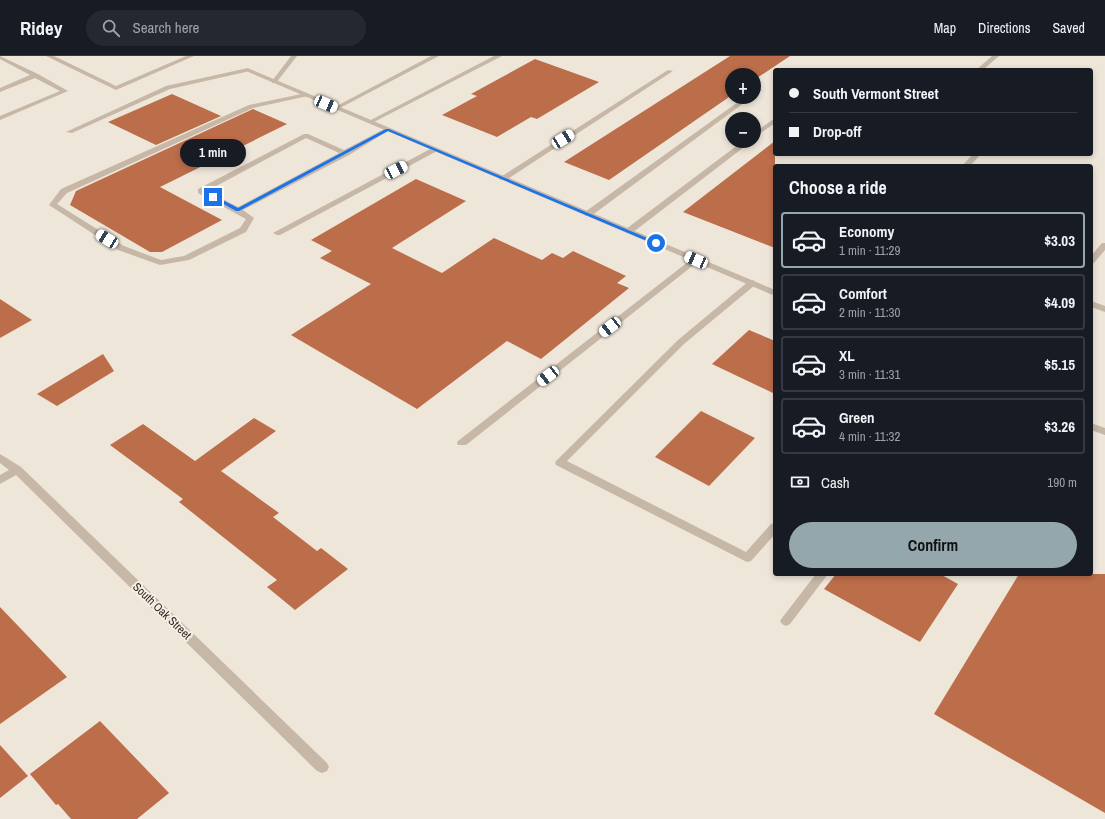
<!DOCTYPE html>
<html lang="en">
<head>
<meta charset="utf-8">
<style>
  :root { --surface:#171b24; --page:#242831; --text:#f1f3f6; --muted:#9ea1a6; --line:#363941; --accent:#93a7ac }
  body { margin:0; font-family:"Archivo Narrow",sans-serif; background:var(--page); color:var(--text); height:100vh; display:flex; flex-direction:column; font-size:15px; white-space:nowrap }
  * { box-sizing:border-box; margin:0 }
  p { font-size:13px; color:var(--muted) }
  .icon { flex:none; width:22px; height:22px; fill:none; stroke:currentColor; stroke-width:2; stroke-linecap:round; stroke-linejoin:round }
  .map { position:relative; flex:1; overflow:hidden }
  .details { position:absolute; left:773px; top:108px; width:320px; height:412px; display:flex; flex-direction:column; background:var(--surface); border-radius:4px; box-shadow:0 2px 6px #0003 }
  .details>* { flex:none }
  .banner { position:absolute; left:773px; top:12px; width:320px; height:88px; border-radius:4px; box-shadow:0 2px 6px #0003; display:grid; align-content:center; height:88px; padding:0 16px; background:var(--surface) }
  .tools { position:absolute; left:725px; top:12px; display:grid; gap:8px }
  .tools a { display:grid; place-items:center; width:36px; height:36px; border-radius:50%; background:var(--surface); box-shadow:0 2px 6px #0003; font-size:20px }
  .end { position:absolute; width:18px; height:18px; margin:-9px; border:5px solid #1a73e8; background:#fff; box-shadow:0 0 0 2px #fff }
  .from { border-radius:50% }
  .bubble { position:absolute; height:28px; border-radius:14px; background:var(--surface); box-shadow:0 2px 6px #0003; font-size:13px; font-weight:700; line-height:28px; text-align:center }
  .car { position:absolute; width:12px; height:24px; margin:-12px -6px; border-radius:5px; box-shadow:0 0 3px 1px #0007; background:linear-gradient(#fff 24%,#345 0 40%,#fff 0 76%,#345 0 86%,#fff 0) }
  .banner b { display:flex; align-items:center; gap:14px; height:38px; font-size:15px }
  .banner b+b { border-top:1px solid var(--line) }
  .banner i { width:10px; height:10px; background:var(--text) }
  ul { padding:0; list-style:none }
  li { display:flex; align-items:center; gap:12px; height:56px; margin:0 8px 6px; padding:0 8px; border:2px solid var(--line); border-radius:4px }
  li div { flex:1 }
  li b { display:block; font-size:15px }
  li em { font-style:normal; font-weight:700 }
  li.active { border-color:var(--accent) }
  li>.icon { width:36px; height:36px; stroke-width:1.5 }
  h2 { padding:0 16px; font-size:18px; line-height:48px }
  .pay { display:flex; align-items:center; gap:10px; height:44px; padding:0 16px; font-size:15px }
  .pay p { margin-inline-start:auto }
  .primary-button { display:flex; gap:8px; margin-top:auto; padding:8px 16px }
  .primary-button a { flex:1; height:46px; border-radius:24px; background:var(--accent); color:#111; font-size:16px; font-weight:700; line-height:46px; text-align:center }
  header { display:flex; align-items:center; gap:24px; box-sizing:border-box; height:56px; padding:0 20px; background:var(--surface); border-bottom:1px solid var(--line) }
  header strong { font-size:19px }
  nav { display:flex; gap:22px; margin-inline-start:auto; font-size:14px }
  .search { width:280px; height:36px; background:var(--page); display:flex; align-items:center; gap:10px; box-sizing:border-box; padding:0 14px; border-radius:22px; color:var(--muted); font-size:15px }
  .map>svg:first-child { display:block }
  .building { fill:#bc6d4a }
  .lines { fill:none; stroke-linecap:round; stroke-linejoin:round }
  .service { fill:#c6b7a7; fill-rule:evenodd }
  .minor { fill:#c6b7a7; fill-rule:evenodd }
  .route { fill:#1a73e8 }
  .labels { text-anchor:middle; stroke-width:4; stroke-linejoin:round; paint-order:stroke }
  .street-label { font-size:12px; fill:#332b27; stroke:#f7f0e5 }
</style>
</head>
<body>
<header>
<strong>Ridey</strong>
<div class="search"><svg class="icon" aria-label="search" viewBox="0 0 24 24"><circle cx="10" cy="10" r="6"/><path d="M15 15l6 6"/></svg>Search here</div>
<nav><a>Map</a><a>Directions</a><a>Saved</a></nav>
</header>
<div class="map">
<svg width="1105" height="763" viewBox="0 0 1105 763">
  <rect width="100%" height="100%" fill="#efe6da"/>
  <g class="building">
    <polygon points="730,0 790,0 754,24 754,19 732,19 732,39 609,124 564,106"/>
    <polygon points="535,3 599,26 537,63 531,61 497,81 442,59 477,40 471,38"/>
    <polygon points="172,38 221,60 156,89 108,66"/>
    <polygon points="253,53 287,68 160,131 222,164 162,196 150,196 70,149 76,135"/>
    <polygon points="775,85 775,192 683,156"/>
    <polygon points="416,123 466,145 392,192 442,217 494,182 542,204 552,197 563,202 573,195 626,220 617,227 629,232 541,303 507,285 417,353 291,279 371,228 320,202 332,195 311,184"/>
    <polygon points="0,243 32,264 0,282"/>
    <polygon points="749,274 775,285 775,338 712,308"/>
    <polygon points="103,298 114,315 57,350 37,338"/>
    <polygon points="701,355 755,382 709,430 655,401"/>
    <polygon points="254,362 276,375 221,415 279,457 273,461 317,495 321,492 348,513 295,554 267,531 277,524 179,446 183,443 110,389 143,368 195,405"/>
    <polygon points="836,518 940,518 958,528 920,586 824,533"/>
    <polygon points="1019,518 1105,518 1105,757 934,658"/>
    <polygon points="0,551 67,621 0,668"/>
    <polygon points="100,665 169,737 137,763 71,763 58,748 56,749 30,718"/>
    <polygon points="0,689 28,720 0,742"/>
  </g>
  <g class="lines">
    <g class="service">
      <polygon points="0,0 38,18 68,35 0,64 0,60 60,35 35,22 0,36 0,32 30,19 0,3"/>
      <polygon points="46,0 54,0 116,30 186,0 194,0 116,34"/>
      <polygon points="291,0 297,0 276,27 272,27 272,25"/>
      <polygon points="431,0 439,0 338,53 333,52"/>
      <polygon points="494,0 502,0 372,67 367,66"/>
      <polygon points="992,0 999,0 983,14 976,14"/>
      <polygon points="248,12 251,14 250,15 170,33 72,77 66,76 166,30"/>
      <polygon points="668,14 673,15 506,124 500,124 499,122"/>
      <polygon points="759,32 762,34 754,39 754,34"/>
      <path d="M 306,37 L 308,38 L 308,40 L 253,52 L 67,137 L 57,148 L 124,190 L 161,204 L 184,200 L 240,172 L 246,163 L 198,137 L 198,133 L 304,78 L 308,78 L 344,94 L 386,72 L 391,73 L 349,99 L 243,154 L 254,162 L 246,176 L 189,204 L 160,209 L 118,194 L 49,149 L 61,133 L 249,49 ZM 306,82 L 339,97 L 238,151 L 207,135 Z"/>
      <polygon points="745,41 752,41 591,160 585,160 585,156"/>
      <polygon points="775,62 775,67 754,82 754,77"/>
      <polygon points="743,85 752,85 632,177 626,177 626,173"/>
      <polygon points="432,92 439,94 280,179 277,179 273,177"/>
      <polygon points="973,98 981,98 970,110 962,110"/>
      <polygon points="1102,187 1105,187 1105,194 1094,207 1091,207 1091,200"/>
      <polygon points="693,202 696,202 700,204 466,389 458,389 457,387 458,385"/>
      <polygon points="752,224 755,225 755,229 684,288 567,405 746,496 771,468 775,467 775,478 751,505 747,506 556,409 555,406 678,284 749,225"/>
      <polygon points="1091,245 1105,250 1105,256 1091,251"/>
      <polygon points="816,518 828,518 790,568 786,570 782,568 780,565 782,562"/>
    </g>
    <g class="minor">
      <polygon points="246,13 250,13 775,234 775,240 246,15"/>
      <polygon points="1091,367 1105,372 1105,379 1091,374"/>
      <polygon points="0,398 21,411 327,707 329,711 327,715 322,717 317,715 16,419 0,428 0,419 9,414 0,407"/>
    </g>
  </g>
  <polygon class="route" points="386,73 389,73 659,187 654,188 388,75 239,155 236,155 211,141 215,140 238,152"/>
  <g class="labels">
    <g class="street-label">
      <text transform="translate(162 555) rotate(44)" y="4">South Oak Street</text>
    </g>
  </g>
</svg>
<div class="tools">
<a>+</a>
<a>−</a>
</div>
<i class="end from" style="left:656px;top:187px"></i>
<i class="end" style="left:213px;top:141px"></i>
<div class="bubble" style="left:180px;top:83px;width:66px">1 min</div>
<i class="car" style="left:326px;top:48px;rotate:113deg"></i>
<i class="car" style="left:563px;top:83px;rotate:58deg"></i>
<i class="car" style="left:396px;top:114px;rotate:63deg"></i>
<i class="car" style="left:107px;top:183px;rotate:302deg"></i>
<i class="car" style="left:696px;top:204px;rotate:293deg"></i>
<i class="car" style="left:610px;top:271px;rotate:232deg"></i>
<i class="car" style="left:548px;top:320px;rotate:232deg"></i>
<div class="banner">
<b><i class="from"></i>South Vermont Street</b>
<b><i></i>Drop-off</b>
</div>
<section class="details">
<h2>Choose a ride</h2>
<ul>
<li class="active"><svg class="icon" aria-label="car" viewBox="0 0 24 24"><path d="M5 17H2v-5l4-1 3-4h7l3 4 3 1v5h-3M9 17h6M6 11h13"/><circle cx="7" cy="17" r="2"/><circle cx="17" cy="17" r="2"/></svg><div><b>Economy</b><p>1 min · 11:29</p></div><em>$3.03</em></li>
<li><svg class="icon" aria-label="car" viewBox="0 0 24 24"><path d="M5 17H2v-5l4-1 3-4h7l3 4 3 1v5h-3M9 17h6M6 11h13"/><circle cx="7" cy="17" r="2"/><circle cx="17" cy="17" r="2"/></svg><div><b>Comfort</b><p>2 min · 11:30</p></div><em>$4.09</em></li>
<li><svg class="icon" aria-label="car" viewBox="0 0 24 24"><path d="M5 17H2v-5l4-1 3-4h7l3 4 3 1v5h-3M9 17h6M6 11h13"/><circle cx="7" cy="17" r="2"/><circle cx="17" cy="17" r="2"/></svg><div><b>XL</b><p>3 min · 11:31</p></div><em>$5.15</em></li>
<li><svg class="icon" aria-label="car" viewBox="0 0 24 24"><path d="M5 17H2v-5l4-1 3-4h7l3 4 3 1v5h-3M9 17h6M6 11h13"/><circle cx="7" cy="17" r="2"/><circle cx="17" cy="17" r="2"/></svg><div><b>Green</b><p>4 min · 11:32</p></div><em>$3.26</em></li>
</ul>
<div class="pay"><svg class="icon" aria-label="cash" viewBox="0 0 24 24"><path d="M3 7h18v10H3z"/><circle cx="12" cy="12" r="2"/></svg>Cash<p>190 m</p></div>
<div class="primary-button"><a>Confirm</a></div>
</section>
</div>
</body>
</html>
